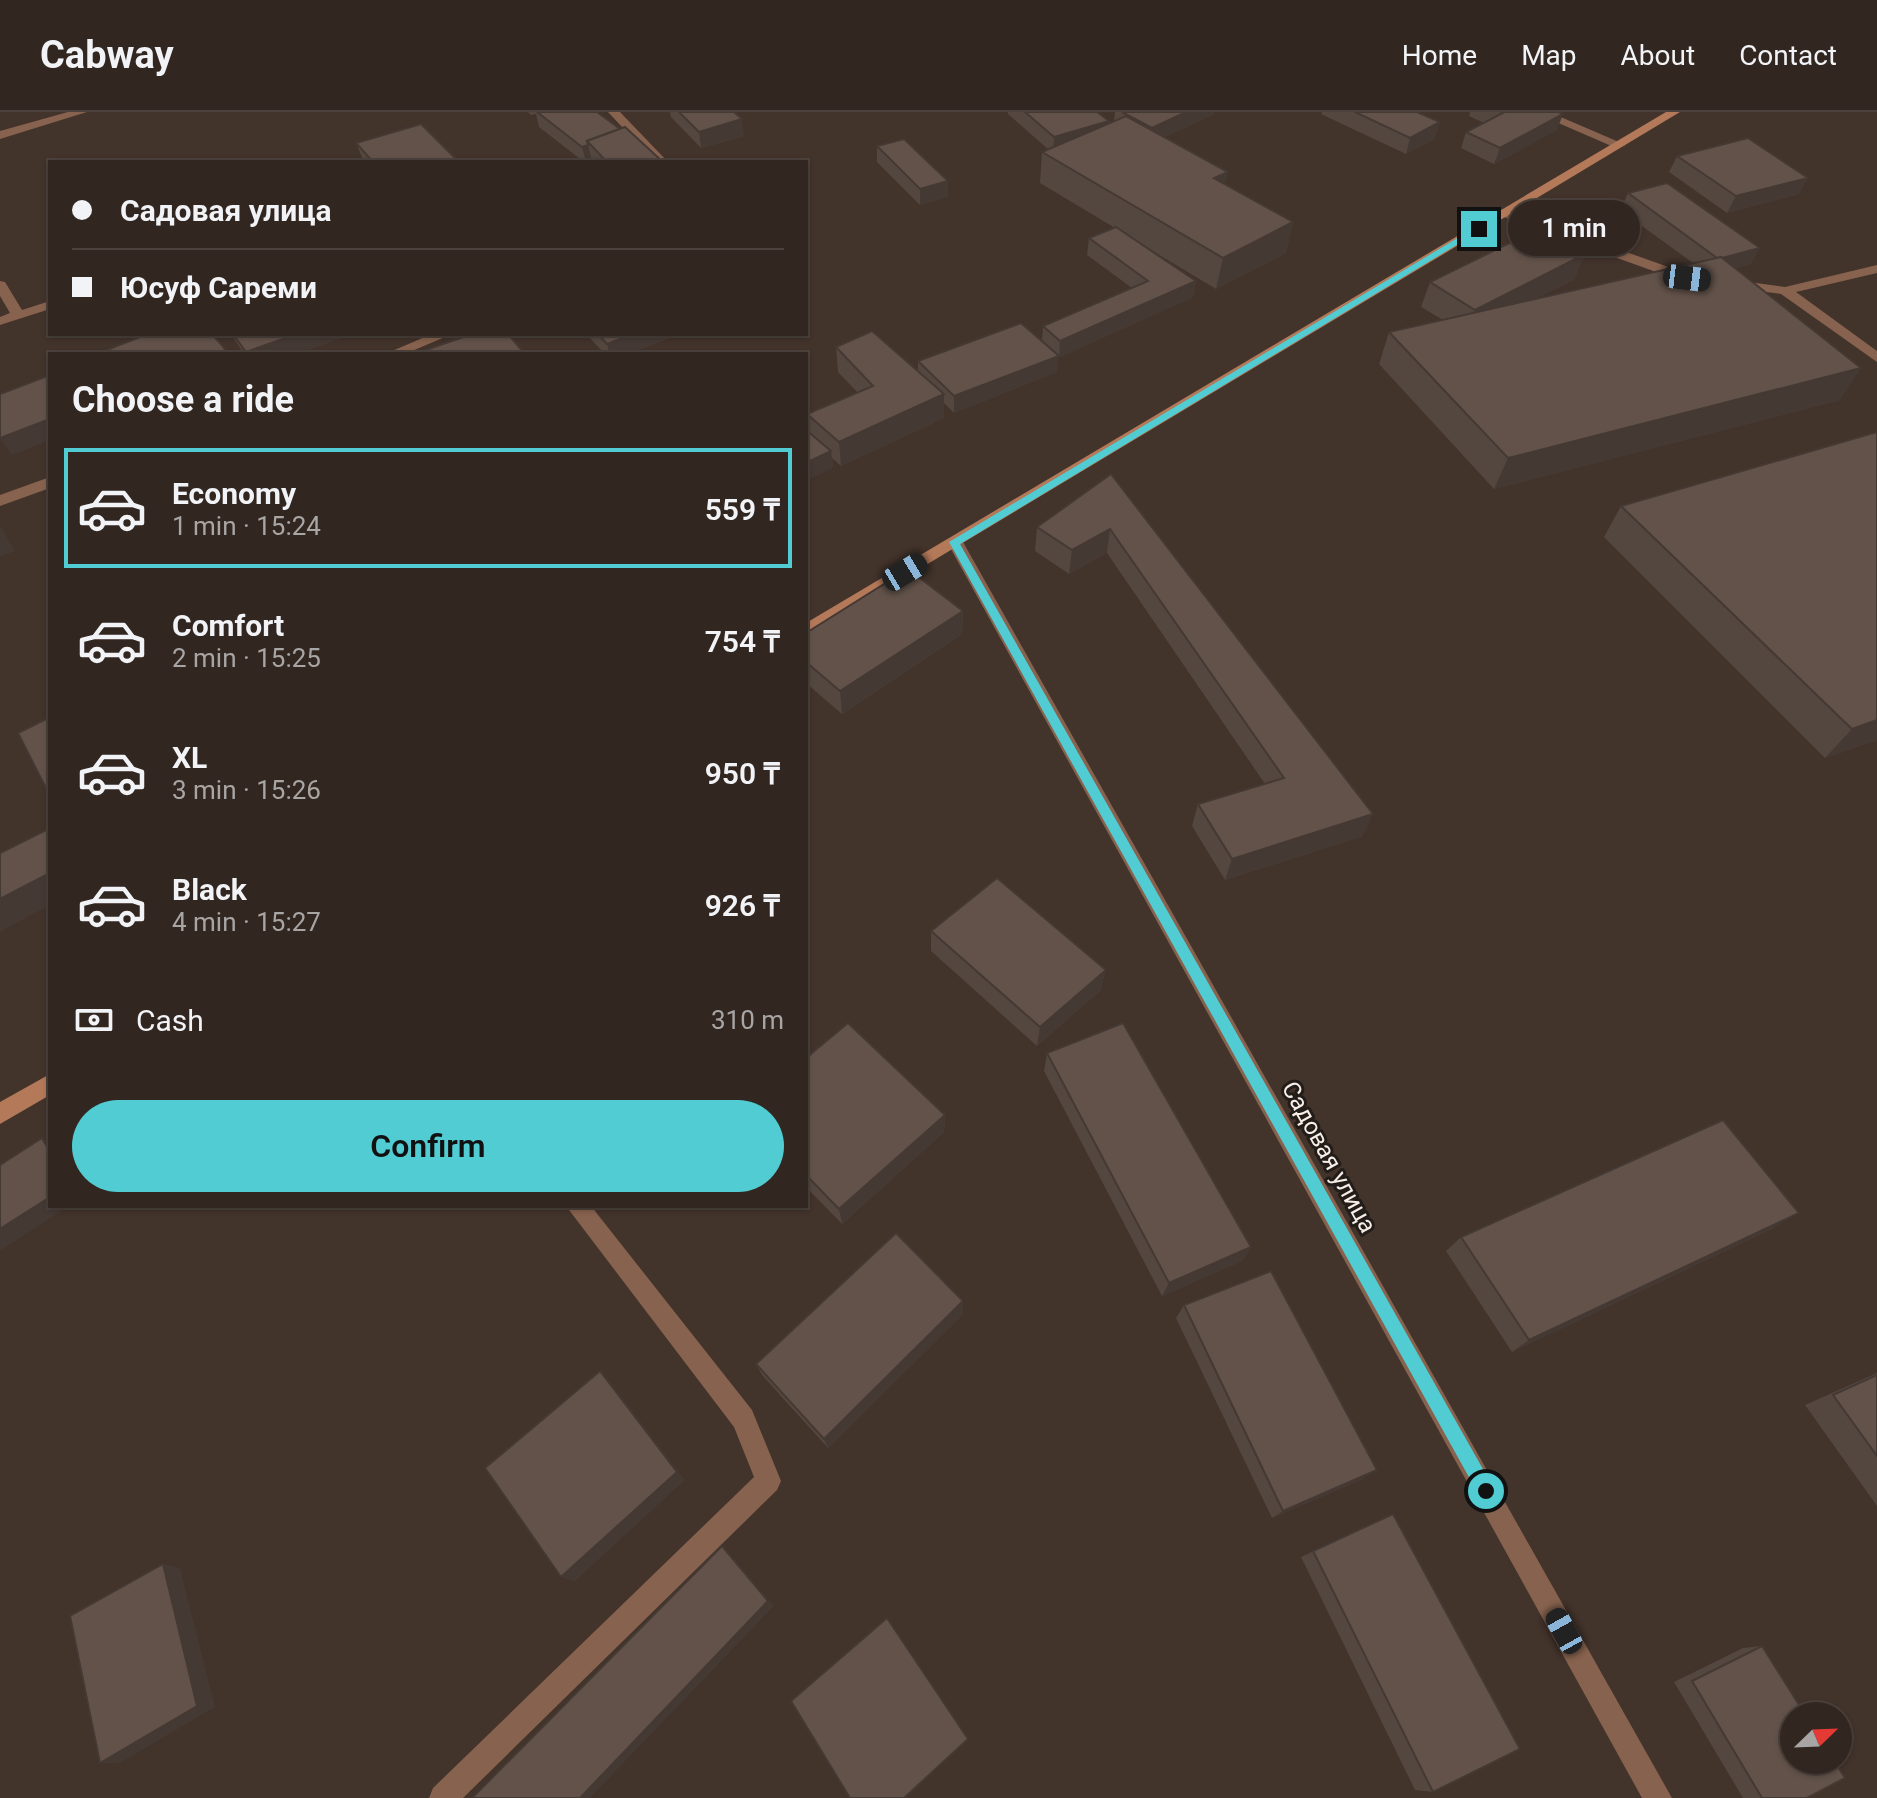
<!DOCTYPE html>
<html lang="en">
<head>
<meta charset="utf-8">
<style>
  :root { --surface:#322620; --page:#3a2e29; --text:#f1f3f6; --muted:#a8a5a5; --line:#4d433e; --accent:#51ccd2 }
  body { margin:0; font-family:Roboto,sans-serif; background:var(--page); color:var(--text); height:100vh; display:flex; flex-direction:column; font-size:30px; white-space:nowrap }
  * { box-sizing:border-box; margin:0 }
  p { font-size:26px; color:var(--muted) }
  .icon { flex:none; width:44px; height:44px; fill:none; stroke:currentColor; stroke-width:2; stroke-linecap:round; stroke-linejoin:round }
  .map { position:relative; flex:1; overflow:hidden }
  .panel { position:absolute; left:48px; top:240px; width:760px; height:856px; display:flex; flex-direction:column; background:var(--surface); border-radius:0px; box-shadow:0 2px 6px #0004,0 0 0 2px var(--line) }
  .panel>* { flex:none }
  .top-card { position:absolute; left:48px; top:48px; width:760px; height:176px; border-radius:0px; box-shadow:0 2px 6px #0004,0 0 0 2px var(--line); display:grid; align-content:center; height:176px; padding:0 24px; background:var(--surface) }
  .needle { width:52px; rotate:67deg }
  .buttons { position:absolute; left:1780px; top:1590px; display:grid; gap:16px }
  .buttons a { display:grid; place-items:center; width:72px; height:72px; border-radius:50%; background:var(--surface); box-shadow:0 2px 6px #0004,0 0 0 2px var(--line); font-size:40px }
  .end { position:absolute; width:36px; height:36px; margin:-18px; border:10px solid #51ccd2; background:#111; box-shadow:0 0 0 4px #111 }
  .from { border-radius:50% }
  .bubble { position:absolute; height:56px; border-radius:28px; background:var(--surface); box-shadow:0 2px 6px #0004,0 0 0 2px var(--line); font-size:26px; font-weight:600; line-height:56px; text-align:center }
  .car { position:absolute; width:24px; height:48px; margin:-24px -12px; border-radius:10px; box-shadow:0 0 6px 2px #0007; background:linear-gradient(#222 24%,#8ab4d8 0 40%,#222 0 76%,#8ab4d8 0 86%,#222 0) }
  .top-card b { display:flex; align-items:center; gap:28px; height:76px; font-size:30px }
  .top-card b+b { border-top:2px solid var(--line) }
  .top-card i { width:20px; height:20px; background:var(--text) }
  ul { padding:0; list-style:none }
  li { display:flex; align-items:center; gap:24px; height:120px; margin:0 16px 12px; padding:0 8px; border:4px solid transparent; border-radius:0px }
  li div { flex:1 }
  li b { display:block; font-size:30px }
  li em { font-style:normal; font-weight:600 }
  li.active { border-color:var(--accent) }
  li>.icon { width:72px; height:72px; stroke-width:1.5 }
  h2 { padding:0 24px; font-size:36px; line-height:96px }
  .pay { display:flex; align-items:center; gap:20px; height:88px; padding:0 24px; font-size:30px }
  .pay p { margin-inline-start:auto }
  .primary-button { display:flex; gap:16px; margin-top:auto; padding:16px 24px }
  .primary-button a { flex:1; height:92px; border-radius:48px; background:var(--accent); color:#111; font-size:32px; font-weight:600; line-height:92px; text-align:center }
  header { display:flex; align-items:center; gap:48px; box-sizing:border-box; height:112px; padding:0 40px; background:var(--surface); border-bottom:2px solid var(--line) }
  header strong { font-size:38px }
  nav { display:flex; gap:44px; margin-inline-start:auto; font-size:28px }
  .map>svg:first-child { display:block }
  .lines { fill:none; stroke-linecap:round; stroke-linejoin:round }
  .street { fill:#87624e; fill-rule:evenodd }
  .secondary { fill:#b37959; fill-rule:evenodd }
  .wall { fill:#544740 }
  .shaded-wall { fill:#453934 }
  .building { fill:#62524a; stroke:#453934; stroke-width:2 }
  .route { fill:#51ccd2 }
  .labels { text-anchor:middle; stroke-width:6; stroke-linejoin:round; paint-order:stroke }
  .street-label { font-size:24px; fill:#f8eee9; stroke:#231d19 }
</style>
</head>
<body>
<header>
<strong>Cabway</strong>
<nav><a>Home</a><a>Map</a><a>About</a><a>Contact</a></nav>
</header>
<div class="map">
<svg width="1877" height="1686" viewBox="0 0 1877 1686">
  <rect width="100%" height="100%" fill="#42332b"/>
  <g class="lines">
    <g class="street">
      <polygon points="68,0 87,0 0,27 0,19"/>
      <polygon points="608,0 620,0 668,50 655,50"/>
      <polygon points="1533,0 1549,0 1626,33 1616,36"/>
      <polygon points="1505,97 1691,163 1693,166 1681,169 1501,104 1499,101"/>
      <polygon points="1877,153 1877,161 1796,180 1877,239 1877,250 1781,182 1734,176 1727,172 1734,168 1785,175"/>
      <polygon points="0,169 5,170 22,198 50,189 50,197 0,213 0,205 10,201 0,184"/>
      <polygon points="432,222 452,222 405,242 385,242"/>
      <polygon points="50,365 50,376 0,394 0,383"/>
      <polygon points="955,425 963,430 1672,1686 1642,1686 947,430"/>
      <polygon points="566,1094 591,1094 752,1298 781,1369 777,1378 463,1686 429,1686 433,1676 754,1365 734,1315"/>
    </g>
    <g class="secondary">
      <polygon points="1666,0 1680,0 806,525 806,511"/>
      <polygon points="50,962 50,983 0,1012 0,990"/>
    </g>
  </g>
  <g class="wall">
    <polygon points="528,0 597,0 663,50 584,50 539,15 536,2 531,3"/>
    <polygon points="670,0 734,0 744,24 701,36 671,5"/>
    <polygon points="1008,0 1097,0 1109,12 1114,9 1115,0 1214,0 1214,2 1165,25 1226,73 1293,110 1286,141 1216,177 1136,129 1196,169 1193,185 1058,246 1057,260 954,301 944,291 944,306 841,354 832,346 833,356 809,320 807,302 857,280 838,260 836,235 918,259 918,249 1042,229 1043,214 1132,176 1087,143 1089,126 1115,116 1040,71 1042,40 1049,38 1008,2"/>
    <polygon points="1322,0 1417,0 1440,10 1434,27 1406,42 1321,2"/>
    <polygon points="1470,0 1558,0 1557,18 1494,52 1461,36 1466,20 1484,11 1469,4"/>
    <polygon points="356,31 459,50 364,50"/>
    <polygon points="877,34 948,85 920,93 877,50"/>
    <polygon points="1677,44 1799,82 1727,101 1669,60"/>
    <polygon points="1628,81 1751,152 1735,156 1840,288 1494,377 1379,252 1389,220 1443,208 1421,195 1430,170 1575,167 1535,187 1693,151 1620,98"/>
    <polygon points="231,222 352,222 296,242 244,242"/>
    <polygon points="586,222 680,222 628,242 605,242"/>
    <polygon points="1877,320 1877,628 1825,646 1604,425 1621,394"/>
    <polygon points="1111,362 1363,724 1225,768 1192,714 1198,692 1265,672 1107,441 1069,462 1035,439 1037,415"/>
    <polygon points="963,499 962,522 842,602 806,571 806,521"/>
    <polygon points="931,819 1101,878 1037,934 931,839"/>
    <polygon points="1047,941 1251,1135 1242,1149 1162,1184 1044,959"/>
    <polygon points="806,946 945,1003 944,1020 842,1112 806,1075"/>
    <polygon points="1774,1116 1512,1240 1446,1139 1461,1125"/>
    <polygon points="1184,1193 1363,1367 1272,1406 1176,1206"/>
    <polygon points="963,1202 828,1336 762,1263 756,1252"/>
    <polygon points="1877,1261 1877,1394 1805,1293"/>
    <polygon points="1393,1402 1433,1680 1415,1678 1301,1445"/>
    <polygon points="1762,1534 1807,1686 1743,1686 1674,1570 1743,1536"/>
  </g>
  <g class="shaded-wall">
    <polygon points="1186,0 1214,0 1214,2 1150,32 1152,16"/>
    <polygon points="1563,2 1557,18 1494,52 1500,36"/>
    <polygon points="742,7 744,24 701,36 699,20"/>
    <polygon points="1109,9 1107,26 1053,41 1054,25"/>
    <polygon points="1440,10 1434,27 1406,42 1410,26"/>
    <polygon points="588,33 592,49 586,50 582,35"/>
    <polygon points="1228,60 1222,91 1214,66"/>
    <polygon points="1808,66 1799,82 1727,101 1736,84"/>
    <polygon points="948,69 948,85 920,93 920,77"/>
    <polygon points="1293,110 1286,141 1216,177 1223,146"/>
    <polygon points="1760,136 1751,152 1710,164 1719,147"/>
    <polygon points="1585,142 1575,167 1466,222 1475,198"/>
    <polygon points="1196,169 1193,185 1059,246 1060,229"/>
    <polygon points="297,222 352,222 296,242 247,242 246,240"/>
    <polygon points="633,222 680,222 628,242 610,242 607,232"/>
    <polygon points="1059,244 1057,260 954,301 954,284"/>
    <polygon points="1861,256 1840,288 1494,377 1508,346"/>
    <polygon points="944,282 944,306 841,354 839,330"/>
    <polygon points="50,307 50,328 12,343 0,327"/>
    <polygon points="831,339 833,356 806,369 806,351"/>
    <polygon points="0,413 15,439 0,445"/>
    <polygon points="1110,417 1107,441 1069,462 1072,438"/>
    <polygon points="963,499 962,522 842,602 840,579"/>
    <polygon points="1877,608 1877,628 1825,646 1852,617"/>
    <polygon points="1373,702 1363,724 1225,768 1232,747"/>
    <polygon points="50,761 50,793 0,820 0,787"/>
    <polygon points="1106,858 1101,878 1037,934 1040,915"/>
    <polygon points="945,1003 944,1020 842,1112 839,1097"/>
    <polygon points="42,1026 50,1031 50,1040"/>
    <polygon points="50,1085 50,1094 69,1094 0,1139 0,1117"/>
    <polygon points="1799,1101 1774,1116 1512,1240 1529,1228"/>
    <polygon points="1251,1135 1242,1149 1162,1184 1169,1171"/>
    <polygon points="963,1189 963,1202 828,1336 824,1327"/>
    <polygon points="600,1259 610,1270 685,1368 574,1470 561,1465"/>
    <polygon points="1377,1358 1363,1367 1272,1406 1283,1399"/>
    <polygon points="722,1434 729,1441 774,1494 590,1686 580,1686"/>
    <polygon points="163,1452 180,1456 215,1595 120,1651 100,1651"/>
  </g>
  <g class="building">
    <polygon points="537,0 597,0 620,17 587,29 588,33 582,35"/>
    <polygon points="679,0 734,0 742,7 699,20"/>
    <polygon points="1025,0 1097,0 1109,9 1054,25"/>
    <polygon points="1122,0 1186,0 1152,16"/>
    <polygon points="1355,0 1417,0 1440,10 1410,26"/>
    <polygon points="1500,0 1558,0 1563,2 1500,36 1466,20 1503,1"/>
    <polygon points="1126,4 1228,60 1214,66 1293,110 1223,146 1042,40"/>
    <polygon points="421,12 459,50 373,50 356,31"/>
    <polygon points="625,15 663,50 607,50 587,29"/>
    <polygon points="1748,26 1808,66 1736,84 1677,44"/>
    <polygon points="904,27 948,69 920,77 877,34"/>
    <polygon points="1667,71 1760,136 1722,146 1721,145 1717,146 1628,81"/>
    <polygon points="1116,115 1196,169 1060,229 1043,214 1148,169 1089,126"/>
    <polygon points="1538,117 1585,142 1475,198 1430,170"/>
    <polygon points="1721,145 1861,256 1508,346 1389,220"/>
    <polygon points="1021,211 1059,244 954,284 918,249"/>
    <polygon points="872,219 944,282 839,330 807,302 873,274 836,235"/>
    <polygon points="148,222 212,222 226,238 216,242 96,242"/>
    <polygon points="233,222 297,222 246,240"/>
    <polygon points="472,222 508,222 525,242 414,242"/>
    <polygon points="598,222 633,222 607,232"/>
    <polygon points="50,263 50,307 0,326 0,282"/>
    <polygon points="806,318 831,339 806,351"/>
    <polygon points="1877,320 1877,608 1852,617 1621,394"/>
    <polygon points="1111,362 1373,702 1232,747 1198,692 1284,666 1110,417 1072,438 1037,415"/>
    <polygon points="908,457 963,499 840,579 806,550 806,521"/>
    <polygon points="50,605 50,684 18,621"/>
    <polygon points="50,716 50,761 0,787 0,741"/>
    <polygon points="997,766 1106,858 1040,915 931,819"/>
    <polygon points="848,911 945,1003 839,1097 806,1063 806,946"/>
    <polygon points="1123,911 1251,1135 1169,1171 1047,941"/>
    <polygon points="1723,1008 1799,1101 1529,1228 1461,1125"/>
    <polygon points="42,1026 50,1040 50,1085 0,1117 0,1053"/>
    <polygon points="896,1121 963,1189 824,1327 756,1252"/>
    <polygon points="1271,1159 1377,1358 1283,1399 1184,1193"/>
    <polygon points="600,1259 677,1360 561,1465 485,1356"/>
    <polygon points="1877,1263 1877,1344 1833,1283"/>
    <polygon points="1393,1402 1520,1637 1433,1680 1313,1439"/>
    <polygon points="722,1434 768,1489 580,1686 472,1686"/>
    <polygon points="163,1452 197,1594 100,1651 70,1504"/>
    <polygon points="887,1506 968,1627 904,1686 850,1686 791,1589"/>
    <polygon points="1762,1534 1806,1604 1794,1604 1794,1648 1834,1648 1845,1666 1807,1686 1762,1686 1692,1569"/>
  </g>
  <polygon class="route" points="1476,115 1483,117 960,432 1492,1373 1494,1379 1492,1385 1486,1387 1480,1385 949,430"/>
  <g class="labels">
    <g class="street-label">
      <text transform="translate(1329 1045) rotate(61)" y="8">Садовая улица</text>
    </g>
  </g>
</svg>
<div class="buttons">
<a><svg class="needle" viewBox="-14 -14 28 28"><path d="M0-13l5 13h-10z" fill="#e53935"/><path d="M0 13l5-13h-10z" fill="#a8a5a5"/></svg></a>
</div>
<i class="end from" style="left:1486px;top:1379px"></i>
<i class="end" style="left:1479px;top:117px"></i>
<div class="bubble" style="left:1508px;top:88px;width:132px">1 min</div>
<i class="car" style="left:1687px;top:166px;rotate:97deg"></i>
<i class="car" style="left:905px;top:460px;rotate:59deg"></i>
<i class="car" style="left:1564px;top:1519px;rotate:331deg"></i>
<div class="top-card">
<b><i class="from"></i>Садовая улица</b>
<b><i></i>Юсуф Сареми</b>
</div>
<section class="panel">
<h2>Choose a ride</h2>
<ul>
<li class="active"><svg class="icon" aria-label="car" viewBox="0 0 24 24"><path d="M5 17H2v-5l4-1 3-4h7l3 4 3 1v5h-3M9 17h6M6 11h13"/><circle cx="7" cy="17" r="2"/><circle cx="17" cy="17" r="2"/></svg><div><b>Economy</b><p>1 min · 15:24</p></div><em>559 ₸</em></li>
<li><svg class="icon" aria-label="car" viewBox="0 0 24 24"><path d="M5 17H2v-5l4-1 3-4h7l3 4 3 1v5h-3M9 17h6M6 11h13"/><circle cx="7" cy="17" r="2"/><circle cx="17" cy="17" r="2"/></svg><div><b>Comfort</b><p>2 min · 15:25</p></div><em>754 ₸</em></li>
<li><svg class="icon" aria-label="car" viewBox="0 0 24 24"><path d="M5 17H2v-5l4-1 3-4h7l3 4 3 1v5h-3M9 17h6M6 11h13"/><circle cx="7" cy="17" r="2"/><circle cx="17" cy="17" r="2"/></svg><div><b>XL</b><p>3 min · 15:26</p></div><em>950 ₸</em></li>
<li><svg class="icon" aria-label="car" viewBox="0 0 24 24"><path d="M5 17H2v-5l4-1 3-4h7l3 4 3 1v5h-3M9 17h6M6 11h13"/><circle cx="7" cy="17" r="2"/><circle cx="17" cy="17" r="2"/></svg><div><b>Black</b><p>4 min · 15:27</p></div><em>926 ₸</em></li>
</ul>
<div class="pay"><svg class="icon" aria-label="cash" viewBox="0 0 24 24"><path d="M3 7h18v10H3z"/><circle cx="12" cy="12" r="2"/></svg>Cash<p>310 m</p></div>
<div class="primary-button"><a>Confirm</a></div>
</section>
</div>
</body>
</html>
